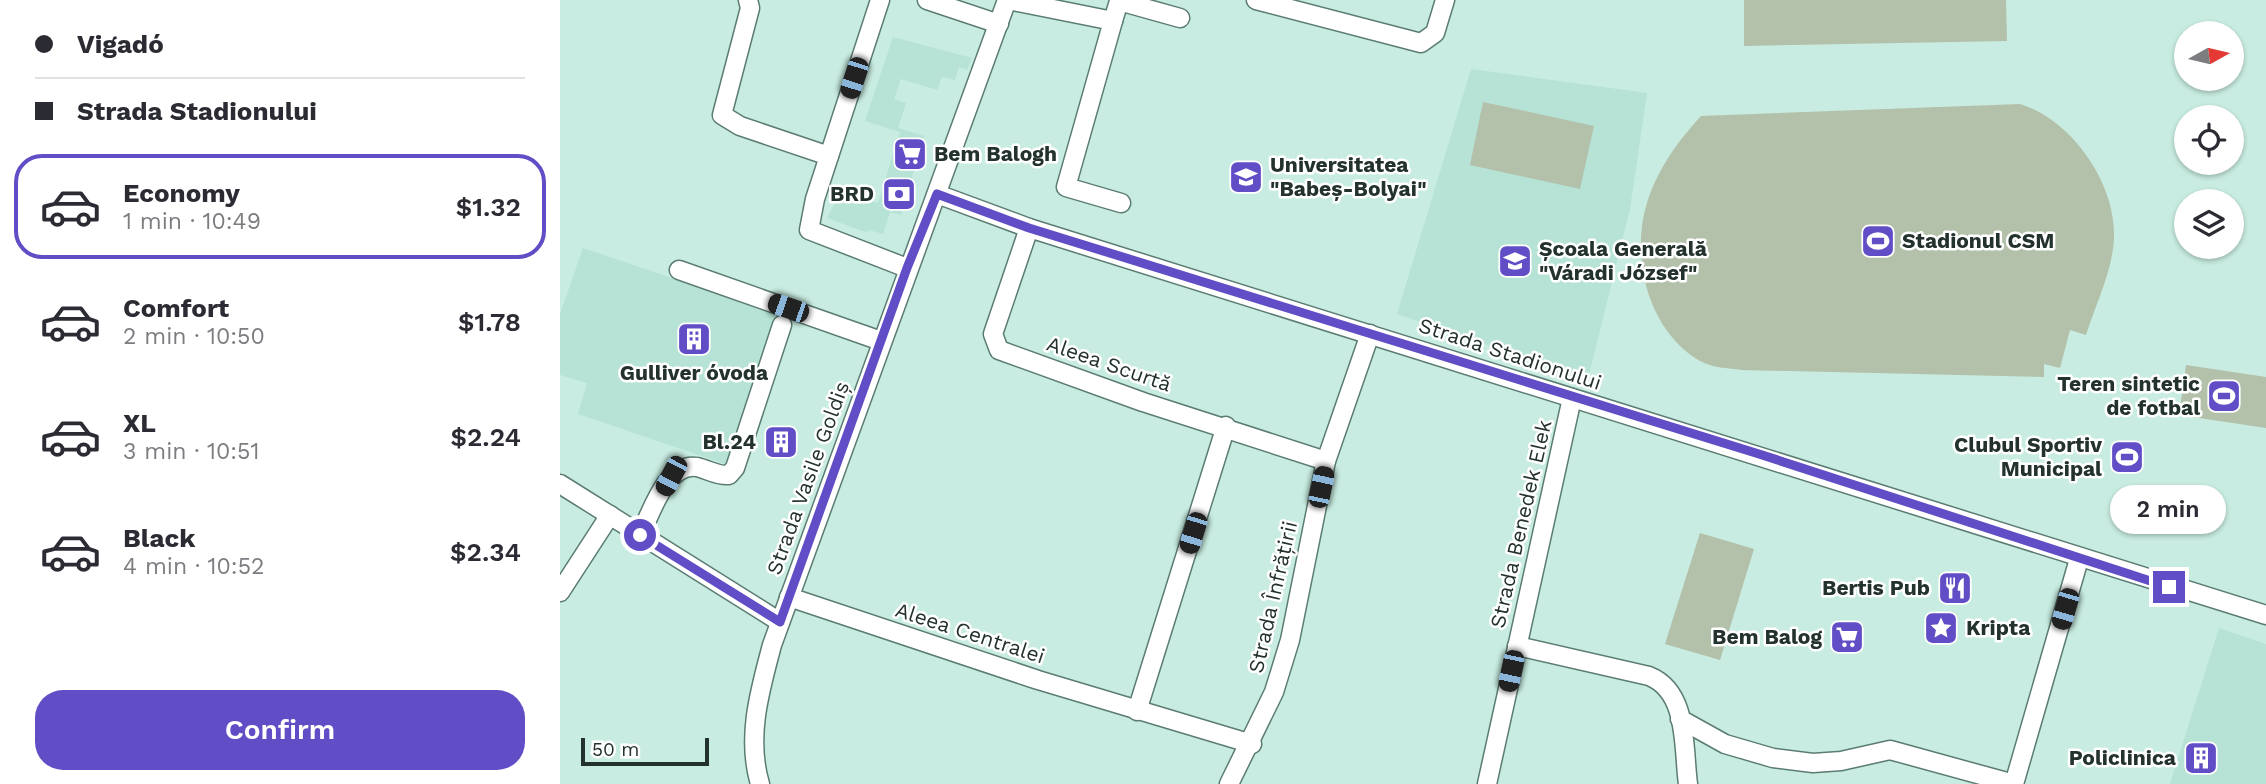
<!DOCTYPE html>
<html lang="en">
<head>
<meta charset="utf-8">
<style>
  :root { --surface:#fff; --page:#f7f7f7; --text:#2b2b33; --muted:#7c7c81; --line:#e1e1e2; --accent:#614dc6 }
  body { margin:0; font-family:"Work Sans",sans-serif; background:var(--page); color:var(--text); height:100vh; display:flex; flex-direction:column; font-size:26px; white-space:nowrap }
  * { box-sizing:border-box; margin:0 }
  p { font-size:23px; color:var(--muted) }
  .icon { flex:none; width:38px; height:38px; fill:none; stroke:currentColor; stroke-width:2; stroke-linecap:round; stroke-linejoin:round }
  .map { position:relative; flex:1; overflow:hidden }
  .drawer { display:flex; flex-direction:column; background:var(--surface); width:560px }
  .drawer>* { flex:none }
  .top-card { display:grid; align-content:center; height:154px; padding:0 35px; background:var(--surface) }
  .needle { width:46px; rotate:82deg }
  .controls { position:absolute; left:1614px; top:21px; display:grid; gap:14px }
  .controls a { display:grid; place-items:center; width:70px; height:70px; border-radius:50%; background:var(--surface); box-shadow:0 2px 5px #0004; font-size:35px }
  .scale { position:absolute; left:21px; bottom:18px; width:128px; box-sizing:border-box; padding-left:7px; border:4px solid #24322e; border-top:0; font-size:19px; line-height:24px; white-space:nowrap; color:#24322e; -webkit-text-stroke:5px #fff; paint-order:stroke }
  .end { position:absolute; width:32px; height:32px; margin:-16px; border:9px solid #614dc6; background:#fff; box-shadow:0 0 0 4px #fff }
  .from { border-radius:50% }
  .bubble { position:absolute; height:49px; border-radius:24px; background:var(--surface); box-shadow:0 2px 5px #0004; font-size:23px; font-weight:600; line-height:49px; text-align:center }
  .car { position:absolute; width:21px; height:42px; margin:-21px -10px; border-radius:9px; box-shadow:0 0 5px 2px #0007; background:linear-gradient(#222 24%,#8ab4d8 0 40%,#222 0 76%,#8ab4d8 0 86%,#222 0) }
  .top-card b { display:flex; align-items:center; gap:24px; height:66px; font-size:26px }
  .top-card b+b { border-top:2px solid var(--line) }
  .top-card i { width:18px; height:18px; background:var(--text) }
  ul { padding:0; list-style:none }
  li { display:flex; align-items:center; gap:21px; height:105px; margin:0 14px 10px; padding:0 21px; border:4px solid transparent; border-radius:28px }
  li div { flex:1 }
  li b { display:block; font-size:26px }
  li em { font-style:normal; font-weight:600 }
  li.selected { border-color:var(--accent) }
  li>.icon { width:63px; height:63px; stroke-width:1.5 }
  .button { display:flex; gap:14px; margin-top:auto; padding:14px 35px }
  .button a { flex:1; height:80px; border-radius:28px; background:var(--accent); color:#fff; font-size:28px; font-weight:600; line-height:80px; text-align:center }
  main { display:flex; flex:1; min-height:0 }
  .map>svg:first-child { display:block }
  .built { fill:#b6e3d6 }
  .green { fill:#b3c0aa }
  .lines { fill:none; stroke-linecap:round; stroke-linejoin:round }
  .minor-casing { stroke:#5b7c73; stroke-width:21 }
  .minor { stroke:#fff; stroke-width:18 }
  .route { stroke:#614dc6; stroke-width:9 }
  .labels { text-anchor:middle; stroke-width:5; stroke-linejoin:round; paint-order:stroke }
  .poi-label { font-size:21px; font-weight:bold; fill:#24322e; stroke:#fff; text-anchor:end }
  .street-label { font-size:21px; fill:#24322e; stroke:#fff }
</style>
</head>
<body>
<main>
<section class="drawer">
<div class="top-card">
<b><i class="from"></i>Vigadó</b>
<b><i></i>Strada Stadionului</b>
</div>
<ul>
<li class="selected"><svg class="icon" aria-label="car" viewBox="0 0 24 24"><path d="M5 17H2v-5l4-1 3-4h7l3 4 3 1v5h-3M9 17h6M6 11h13"/><circle cx="7" cy="17" r="2"/><circle cx="17" cy="17" r="2"/></svg><div><b>Economy</b><p>1 min · 10:49</p></div><em>$1.32</em></li>
<li><svg class="icon" aria-label="car" viewBox="0 0 24 24"><path d="M5 17H2v-5l4-1 3-4h7l3 4 3 1v5h-3M9 17h6M6 11h13"/><circle cx="7" cy="17" r="2"/><circle cx="17" cy="17" r="2"/></svg><div><b>Comfort</b><p>2 min · 10:50</p></div><em>$1.78</em></li>
<li><svg class="icon" aria-label="car" viewBox="0 0 24 24"><path d="M5 17H2v-5l4-1 3-4h7l3 4 3 1v5h-3M9 17h6M6 11h13"/><circle cx="7" cy="17" r="2"/><circle cx="17" cy="17" r="2"/></svg><div><b>XL</b><p>3 min · 10:51</p></div><em>$2.24</em></li>
<li><svg class="icon" aria-label="car" viewBox="0 0 24 24"><path d="M5 17H2v-5l4-1 3-4h7l3 4 3 1v5h-3M9 17h6M6 11h13"/><circle cx="7" cy="17" r="2"/><circle cx="17" cy="17" r="2"/></svg><div><b>Black</b><p>4 min · 10:52</p></div><em>$2.34</em></li>
</ul>
<div class="button"><a>Confirm</a></div>
</section>
<div class="map">
<svg width="1706" height="784" viewBox="0 0 1706 784">
  <rect width="100%" height="100%" fill="#c8ece1"/>
  <g class="built">
    <polygon points="333,37 412,58 407,70 399,67 395,80 382,77 377,90 341,79 334,99 346,103 338,128 364,136 341,215 330,212 323,234 309,230 308,233 267,218 281,191 318,203 340,132 305,121"/>
    <polygon points="911,69 1087,93 1070,209 1028,379 837,314"/>
    <polygon points="23,248 220,314 171,466 18,414 27,383 0,375 0,314"/>
    <polygon points="1659,628 1706,644 1706,784 1610,784"/>
  </g>
  <g class="green">
    <polygon points="1184,0 1446,0 1447,41 1184,46"/>
    <polygon points="923,102 1034,126 1020,189 910,165"/>
    <path d="M 1460,104 C 1511,119 1556,183 1554,237 C 1553,270 1536,303 1526,335 L 1510,330 L 1500,368 L 1484,364 L 1484,377 L 1182,370 C 1167,368 1153,368 1140,361 C 1088,331 1070,257 1087,203 C 1097,170 1118,141 1141,116 Z"/>
    <polygon points="1626,365 1706,377 1706,428 1619,415"/>
    <polygon points="1140,533 1194,549 1160,660 1105,644"/>
  </g>
  <g class="lines">
    <g class="minor-casing">
      <g id="minor">
        <polyline points="188,0 190,8 162,115 180,126 269,156"/>
        <polyline points="320,0 255,199 249,230 347,268"/>
        <polyline points="367,0 439,24"/>
        <polyline points="448,0 553,21 506,187 561,203"/>
        <polyline points="696,0 861,43 875,33 885,0"/>
        <polyline points="553,21 559,1 620,18"/>
        <polyline points="377,194 469,228 1706,615"/>
        <polyline points="469,228 433,334 439,350 583,402 766,461"/>
        <polyline points="119,270 321,341"/>
        <polyline points="0,484 220,622"/>
        <path d="M 80,535 C 91,514 106,462 137,467 C 149,470 157,476 169,475 L 175,468 L 222,325"/>
        <polyline points="0,592 50,515"/>
        <polyline points="229,597 478,680 692,744"/>
        <path d="M 957,646 L 1089,676 C 1129,692 1123,748 1128,784"/>
        <polyline points="577,711 666,426"/>
        <polyline points="1120,719 1165,744 1213,758 1253,763 1281,761 1330,750 1454,784"/>
        <path d="M 200,784 C 186,737 200,690 212,645 L 447,0"/>
        <polyline points="669,784 714,692 730,640 766,461 810,334"/>
        <polyline points="927,784 1012,398"/>
        <polyline points="1454,784 1519,559"/>
      </g>
    </g>
    <use href="#minor" class="minor"/>
  </g>
  <g class="lines">
    <polyline class="route" points="80,535 220,622 347,268 377,194 469,228 1199,454 1609,587"/>
  </g>
  <defs>
    <g id="supermarket-square" transform="scale(1.75)"><rect x="-9" y="-9" width="18" height="18" rx="4" fill="#614dc6" stroke="#fff"/><path d="M-6-5.5h2.5l.6 2H6L4.5 2H-2.5L-4.4-4H-6ZM-1.5 3.2a1.3 1.3 0 1 0 .1 0ZM3 3.2a1.3 1.3 0 1 0 .1 0Z" fill="#fff"/></g>
    <g id="university-square" transform="scale(1.75)"><rect x="-9" y="-9" width="18" height="18" rx="4" fill="#614dc6" stroke="#fff"/><path d="M0-5L7-2L0 1L-7-2ZM-4 1L0 2.5L4 1V4Q0 6-4 4Z" fill="#fff"/></g>
    <g id="bank-square" transform="scale(1.75)"><rect x="-9" y="-9" width="18" height="18" rx="4" fill="#614dc6" stroke="#fff"/><path d="M-6-4H6V4H-6ZM0-2.3a2.3 2.3 0 1 0 0 4.6a2.3 2.3 0 1 0 0-4.6Z" fill="#fff"/></g>
    <g id="stadium-square" transform="scale(1.75)"><rect x="-9" y="-9" width="18" height="18" rx="4" fill="#614dc6" stroke="#fff"/><path d="M0-5a6.5 5 0 1 0 0 10a6.5 5 0 1 0 0-10ZM-3.5-1.8h7v3.6h-7Z" fill="#fff"/></g>
    <g id="school-square" transform="scale(1.75)"><rect x="-9" y="-9" width="18" height="18" rx="4" fill="#614dc6" stroke="#fff"/><path d="M0-5L7-2L0 1L-7-2ZM-4 1L0 2.5L4 1V4Q0 6-4 4Z" fill="#fff"/></g>
    <g id="building-square" transform="scale(1.75)"><rect x="-9" y="-9" width="18" height="18" rx="4" fill="#614dc6" stroke="#fff"/><path d="M-4-6H4V6H1V3H-1V6H-4ZM-2.5-4.3h1.7v1.8h-1.7ZM.8-4.3h1.7v1.8H.8ZM-2.5-1h1.7V.8h-1.7ZM.8-1h1.7V.8H.8Z" fill="#fff"/></g>
    <g id="restaurant-square" transform="scale(1.75)"><rect x="-9" y="-9" width="18" height="18" rx="4" fill="#614dc6" stroke="#fff"/><path d="M-5-6h1v4h1v-4h1v4h1v-4h1v5L-1.5 .5V6h-2V.5L-5-1ZM5-6V6H3V1.5H1.5Q1.5-4 5-6Z" fill="#fff"/></g>
    <g id="sight-square" transform="scale(1.75)"><rect x="-9" y="-9" width="18" height="18" rx="4" fill="#614dc6" stroke="#fff"/><path d="M0-6L1.8-2.2L6-1.7L2.9 1.2L3.7 5.4L0 3.3L-3.7 5.4L-2.9 1.2L-6-1.7L-1.8-2.2Z" fill="#fff"/></g>
  </defs>
  <g fill-rule="evenodd">
    <use href="#supermarket-square" x="350" y="154"/>
    <use href="#university-square" x="686" y="177"/>
    <use href="#bank-square" x="339" y="194"/>
    <use href="#stadium-square" x="1318" y="241"/>
    <use href="#school-square" x="955" y="261"/>
    <use href="#building-square" x="134" y="339"/>
    <use href="#stadium-square" x="1664" y="396"/>
    <use href="#building-square" x="221" y="442"/>
    <use href="#stadium-square" x="1567" y="457"/>
    <use href="#restaurant-square" x="1395" y="588"/>
    <use href="#sight-square" x="1381" y="628"/>
    <use href="#supermarket-square" x="1287" y="637"/>
    <use href="#building-square" x="1641" y="758"/>
  </g>
  <g class="labels">
    <g class="poi-label">
      <text x="374" y="161" text-anchor="start">Bem Balogh</text>
      <text x="710" y="172" text-anchor="start">Universitatea<tspan x="710" dy="24">"Babeș-Bolyai"</tspan></text>
      <text x="314" y="201">BRD</text>
      <text x="1342" y="248" text-anchor="start">Stadionul CSM</text>
      <text x="979" y="256" text-anchor="start">Școala Generală<tspan x="979" dy="24">"Váradi József"</tspan></text>
      <text x="134" y="380" text-anchor="middle">Gulliver óvoda</text>
      <text x="1640" y="391">Teren sintetic<tspan x="1640" dy="24">de fotbal</tspan></text>
      <text x="196" y="449">Bl.24</text>
      <text x="1542" y="452">Clubul Sportiv<tspan x="1542" dy="24">Municipal</tspan></text>
      <text x="1370" y="595">Bertis Pub</text>
      <text x="1406" y="635" text-anchor="start">Kripta</text>
      <text x="1262" y="644">Bem Balog</text>
      <text x="1616" y="765">Policlinica</text>
    </g>
    <g class="street-label">
      <text transform="translate(950 354) rotate(18)" y="7">Strada Stadionului</text>
      <text transform="translate(549 364) rotate(19)" y="7">Aleea Scurtă</text>
      <text transform="translate(248 478) rotate(-70)" y="7">Strada Vasile Goldiș</text>
      <text transform="translate(961 524) rotate(-77)" y="7">Strada Benedek Elek</text>
      <text transform="translate(713 597) rotate(-77)" y="7">Strada Înfrățirii</text>
      <text transform="translate(410 633) rotate(18)" y="7">Aleea Centralei</text>
    </g>
  </g>
</svg>
<div class="controls">
<a><svg class="needle" viewBox="-14 -14 28 28"><path d="M0-13l5 13h-10z" fill="#e53935"/><path d="M0 13l5-13h-10z" fill="#7c7c81"/></svg></a>
<a><svg class="icon" aria-label="locate" viewBox="0 0 24 24"><circle cx="12" cy="12" r="6"/><path d="M12 2v4M12 18v4M2 12h4M18 12h4"/></svg></a>
<a><svg class="icon" aria-label="layers" viewBox="0 0 24 24"><path d="M12 4l9 5-9 5-9-5zM3 14l9 5 9-5"/></svg></a>
</div>
<div class="scale">50 m</div>
<i class="end from" style="left:80px;top:535px"></i>
<i class="end" style="left:1609px;top:587px"></i>
<div class="bubble" style="left:1550px;top:485px;width:116px">2 min</div>
<i class="car" style="left:294px;top:78px;rotate:198deg"></i>
<i class="car" style="left:228px;top:308px;rotate:289deg"></i>
<i class="car" style="left:111px;top:476px;rotate:208deg"></i>
<i class="car" style="left:761px;top:487px;rotate:12deg"></i>
<i class="car" style="left:633px;top:533px;rotate:197deg"></i>
<i class="car" style="left:1505px;top:609px;rotate:196deg"></i>
<i class="car" style="left:951px;top:671px;rotate:192deg"></i>
</div>
</main>
</body>
</html>
